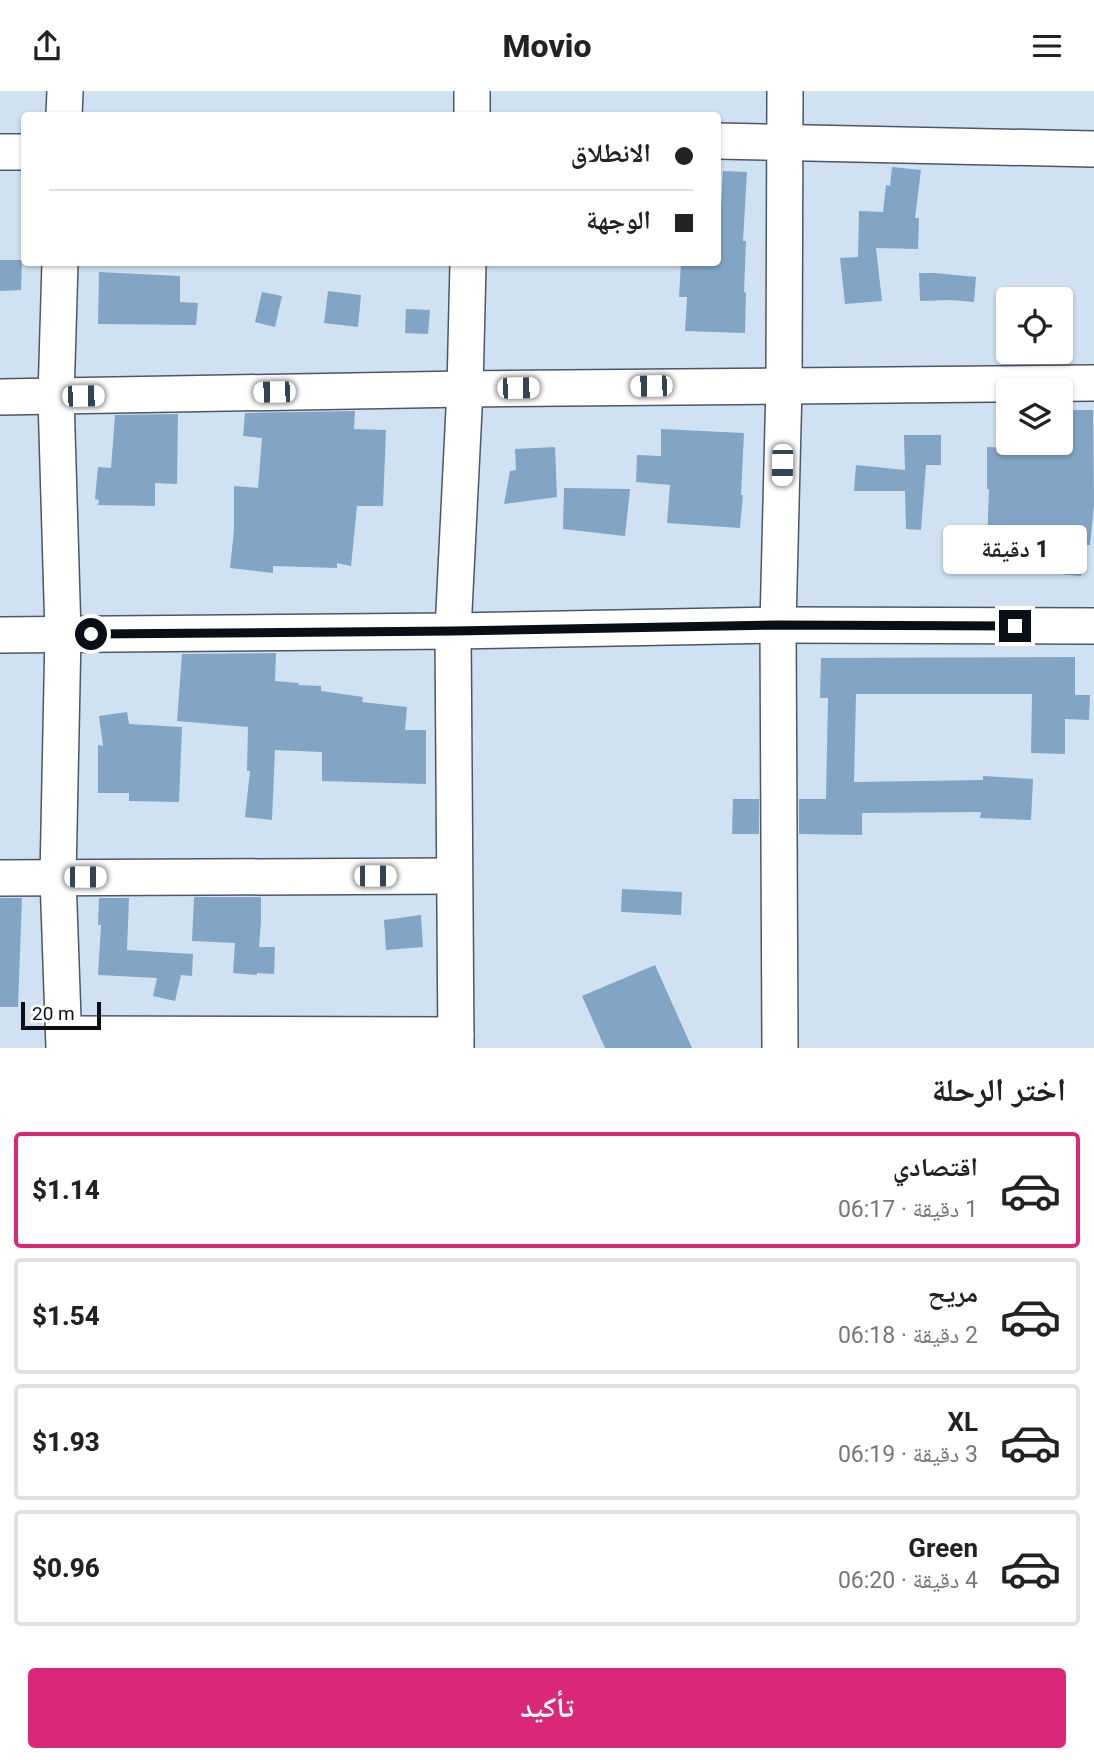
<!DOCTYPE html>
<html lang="ar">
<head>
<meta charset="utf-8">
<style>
  :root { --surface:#fff; --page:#f6f6f6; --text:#222; --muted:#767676; --line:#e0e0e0; --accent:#db2777 }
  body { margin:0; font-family:Roboto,"Noto Naskh Arabic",sans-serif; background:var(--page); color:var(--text); direction:rtl; height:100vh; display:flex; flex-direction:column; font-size:26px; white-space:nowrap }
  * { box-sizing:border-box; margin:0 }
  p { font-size:23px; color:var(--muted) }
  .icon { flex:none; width:38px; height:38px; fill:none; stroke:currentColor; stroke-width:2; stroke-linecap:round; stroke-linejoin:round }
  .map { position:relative; height:957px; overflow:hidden; direction:ltr }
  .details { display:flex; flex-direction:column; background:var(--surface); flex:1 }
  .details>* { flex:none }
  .top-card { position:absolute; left:21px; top:21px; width:700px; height:154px; border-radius:7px; box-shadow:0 2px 5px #0004; direction:rtl; display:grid; align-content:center; height:154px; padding:0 28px; background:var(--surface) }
  .buttons { position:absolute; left:996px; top:196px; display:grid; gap:14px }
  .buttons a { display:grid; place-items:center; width:77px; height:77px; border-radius:7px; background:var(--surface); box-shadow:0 2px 5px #0004; font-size:35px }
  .scale { position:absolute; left:21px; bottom:18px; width:80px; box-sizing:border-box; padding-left:7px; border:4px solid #090f14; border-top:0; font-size:19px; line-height:24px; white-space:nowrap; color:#090f14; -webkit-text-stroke:5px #fff; paint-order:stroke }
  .end { position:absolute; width:32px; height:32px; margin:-16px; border:9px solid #090f14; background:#fff; box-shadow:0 0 0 4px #fff }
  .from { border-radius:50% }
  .bubble { position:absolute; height:49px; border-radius:7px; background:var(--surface); box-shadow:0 2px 5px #0004; font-size:23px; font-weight:800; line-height:49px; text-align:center; direction:rtl }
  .car { position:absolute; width:21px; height:42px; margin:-21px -10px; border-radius:9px; box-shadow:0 0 5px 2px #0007; background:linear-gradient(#fff 24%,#345 0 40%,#fff 0 76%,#345 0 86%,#fff 0) }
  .top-card b { display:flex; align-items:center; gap:24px; height:66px; font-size:26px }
  .top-card b+b { border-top:2px solid var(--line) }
  .top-card i { width:18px; height:18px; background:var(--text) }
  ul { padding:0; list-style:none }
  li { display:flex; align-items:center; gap:21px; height:116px; margin:0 14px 10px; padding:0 14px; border:4px solid var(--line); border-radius:7px }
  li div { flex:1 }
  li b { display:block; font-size:26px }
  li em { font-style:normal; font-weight:800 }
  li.active { border-color:var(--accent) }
  li>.icon { width:63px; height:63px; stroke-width:1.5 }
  h2 { padding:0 28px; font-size:32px; line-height:84px }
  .action { display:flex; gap:14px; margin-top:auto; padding:14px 28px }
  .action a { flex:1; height:80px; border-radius:7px; background:var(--accent); color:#fff; font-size:28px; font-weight:800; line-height:80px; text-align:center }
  header { display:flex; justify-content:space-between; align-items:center; height:91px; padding:0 28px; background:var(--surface); font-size:32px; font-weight:800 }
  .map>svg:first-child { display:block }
  .building { fill:#82a5c6 }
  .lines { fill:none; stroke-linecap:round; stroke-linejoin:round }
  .minor-casing { stroke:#4a5866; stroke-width:38 }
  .minor { stroke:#fff; stroke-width:35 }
  .route { stroke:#090f14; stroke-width:9 }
</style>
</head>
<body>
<header><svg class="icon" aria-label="menu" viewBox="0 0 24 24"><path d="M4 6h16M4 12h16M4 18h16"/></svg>Movio<svg class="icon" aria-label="share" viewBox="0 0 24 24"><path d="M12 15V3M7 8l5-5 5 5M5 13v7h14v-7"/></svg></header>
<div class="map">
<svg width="1094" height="957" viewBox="0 0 1094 957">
  <rect width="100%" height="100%" fill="#d0e1f1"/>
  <g class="building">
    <polygon points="892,76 921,79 915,127 919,127 918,158 876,157 882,210 845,213 840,167 858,166 859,120 883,121 886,94 890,95"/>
    <polygon points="723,80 747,81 743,150 746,150 744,201 746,202 745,242 685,240 687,206 679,206 681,172 718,172"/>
    <polygon points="0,169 22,169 21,199 0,200"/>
    <polygon points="99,181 180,185 180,211 198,212 196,234 98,233"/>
    <polygon points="919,182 934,182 976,186 974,211 951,209 920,210"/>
    <polygon points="328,200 361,204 358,236 324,232"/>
    <polygon points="262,201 282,205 275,236 255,231"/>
    <polygon points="406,218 430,219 428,243 405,242"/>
    <polygon points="1060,319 1093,319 1094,414 1090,454 1083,454 1081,485 1060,483 1060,481 1041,480 1042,455 987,452 989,398 987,398 987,356 1045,358 1045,352 1060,352"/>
    <polygon points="355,320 354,338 386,339 383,415 357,415 351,475 337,472 337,477 273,475 273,482 230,477 234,439 234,395 258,397 262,347 243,345 245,322"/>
    <polygon points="178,323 177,393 155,392 155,415 98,414 99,409 95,408 98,376 111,377 115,324"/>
    <polygon points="661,338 744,342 741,404 743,404 740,437 667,432 670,394 636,391 637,364 661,365"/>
    <polygon points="904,344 941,344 941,374 926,374 921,439 906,438 905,400 854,400 856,374 905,379"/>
    <polygon points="555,356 557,406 504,413 510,380 516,379 515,358"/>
    <polygon points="564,397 630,398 625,445 563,438"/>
    <polygon points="276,562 275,590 299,592 298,594 321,595 321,600 363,606 362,611 407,616 405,639 426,639 426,693 322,690 322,661 275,659 272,729 245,726 250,680 247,680 248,636 177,630 182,563"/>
    <polygon points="1075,566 1075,604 1090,604 1089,629 1065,628 1065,663 1031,662 1032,603 856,603 854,691 983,689 983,685 1033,688 1031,729 980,727 981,721 862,722 862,744 799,743 799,708 826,708 828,607 820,607 821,567"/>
    <polygon points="127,621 129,633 182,636 179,711 129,710 129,702 98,702 98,654 103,655 99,625"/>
    <polygon points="733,708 759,708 759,743 732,743"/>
    <polygon points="622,798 682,801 681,824 621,821"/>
    <polygon points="194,806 261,806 261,831 259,856 275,856 274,883 257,882 257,884 233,882 235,852 192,850"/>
    <polygon points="0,807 22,807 18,916 0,916"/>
    <polygon points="99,807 129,807 127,859 193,863 192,885 181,884 175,910 153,905 157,887 98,884 101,834 98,834"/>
    <polygon points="421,824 423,856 386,859 384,829"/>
    <polygon points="655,874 692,957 605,957 582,905"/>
  </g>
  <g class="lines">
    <g class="minor-casing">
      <g id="minor">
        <polyline points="64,24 65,0"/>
        <polyline points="472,24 472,0"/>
        <polyline points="718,50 1094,58"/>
        <polyline points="0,61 24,61"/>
        <polyline points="60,172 56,306 63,543 58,786 64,957"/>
        <polyline points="0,306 465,298 1094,292"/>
        <polyline points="0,544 453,540 778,534 1094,535"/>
        <polyline points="0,787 454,785"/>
        <polyline points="65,943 456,944"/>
        <polyline points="456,957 453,540 465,298 468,172"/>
        <polyline points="780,957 778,534 784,294 785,0"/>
      </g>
    </g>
    <use href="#minor" class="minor"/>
  </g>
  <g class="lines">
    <polyline class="route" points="91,543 453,540 778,534 1015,535"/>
  </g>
</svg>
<div class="buttons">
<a><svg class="icon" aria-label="locate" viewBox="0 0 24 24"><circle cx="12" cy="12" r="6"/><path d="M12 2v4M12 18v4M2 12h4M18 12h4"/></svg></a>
<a><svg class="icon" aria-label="layers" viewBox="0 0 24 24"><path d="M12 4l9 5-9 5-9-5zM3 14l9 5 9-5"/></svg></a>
</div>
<div class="scale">20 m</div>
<i class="end from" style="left:91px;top:543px"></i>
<i class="end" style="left:1015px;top:535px"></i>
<div class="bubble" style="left:943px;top:434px;width:144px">1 دقيقة</div>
<i class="car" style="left:651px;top:295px;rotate:269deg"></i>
<i class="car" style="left:518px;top:297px;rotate:89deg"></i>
<i class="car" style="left:274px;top:301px;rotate:269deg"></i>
<i class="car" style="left:83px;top:305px;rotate:89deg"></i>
<i class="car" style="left:782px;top:374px;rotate:181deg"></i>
<i class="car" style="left:375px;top:785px;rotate:90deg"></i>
<i class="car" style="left:85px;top:786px;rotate:90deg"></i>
<div class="top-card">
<b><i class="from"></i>الانطلاق</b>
<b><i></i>الوجهة</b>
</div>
</div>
<section class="details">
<h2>اختر الرحلة</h2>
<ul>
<li class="active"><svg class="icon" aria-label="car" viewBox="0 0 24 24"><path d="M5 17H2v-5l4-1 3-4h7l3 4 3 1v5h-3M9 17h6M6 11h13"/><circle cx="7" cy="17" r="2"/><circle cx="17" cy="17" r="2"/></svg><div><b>اقتصادي</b><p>1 دقيقة · 06:17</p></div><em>$1.14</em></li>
<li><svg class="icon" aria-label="car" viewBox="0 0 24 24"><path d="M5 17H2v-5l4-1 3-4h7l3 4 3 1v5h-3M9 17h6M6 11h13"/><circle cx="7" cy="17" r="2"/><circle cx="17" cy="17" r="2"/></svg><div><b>مريح</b><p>2 دقيقة · 06:18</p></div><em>$1.54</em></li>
<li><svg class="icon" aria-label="car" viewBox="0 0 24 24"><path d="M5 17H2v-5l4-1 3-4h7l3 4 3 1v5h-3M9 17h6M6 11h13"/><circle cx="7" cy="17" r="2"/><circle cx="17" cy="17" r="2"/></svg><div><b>XL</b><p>3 دقيقة · 06:19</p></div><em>$1.93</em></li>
<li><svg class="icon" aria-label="car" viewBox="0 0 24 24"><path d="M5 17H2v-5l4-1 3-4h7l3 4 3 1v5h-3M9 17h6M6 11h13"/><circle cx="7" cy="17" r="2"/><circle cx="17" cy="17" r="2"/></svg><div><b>Green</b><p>4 دقيقة · 06:20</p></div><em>$0.96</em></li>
</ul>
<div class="action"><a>تأكيد</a></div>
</section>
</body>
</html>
